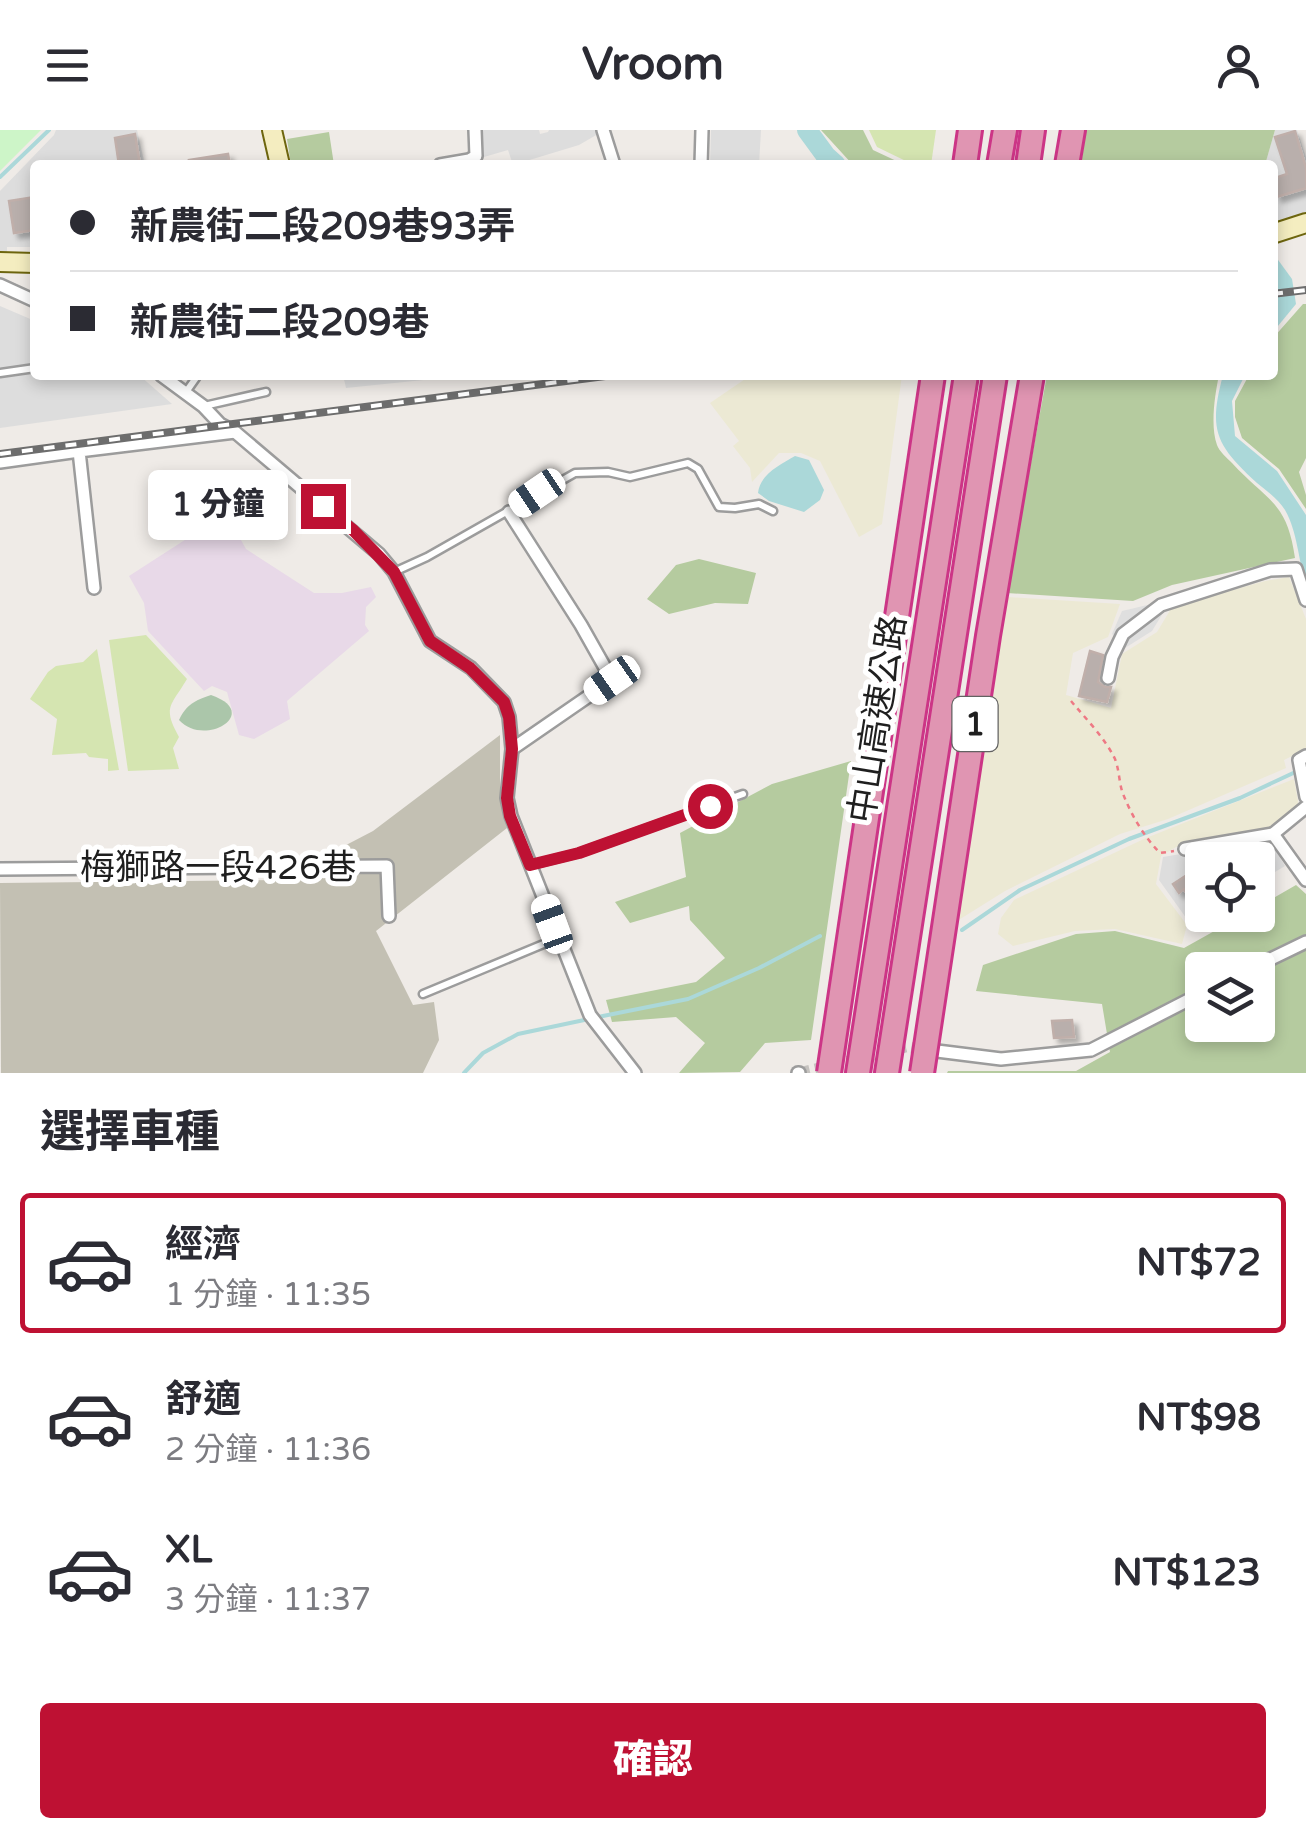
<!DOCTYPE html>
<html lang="zh-TW">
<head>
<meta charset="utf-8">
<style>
  :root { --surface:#fff; --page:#f7f7f7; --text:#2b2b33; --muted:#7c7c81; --line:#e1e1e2; --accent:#be1133 }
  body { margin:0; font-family:"Varela Round","Noto Sans TC",sans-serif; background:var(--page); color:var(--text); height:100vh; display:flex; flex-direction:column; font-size:38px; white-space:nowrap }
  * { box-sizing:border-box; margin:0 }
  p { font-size:32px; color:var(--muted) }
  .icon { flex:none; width:55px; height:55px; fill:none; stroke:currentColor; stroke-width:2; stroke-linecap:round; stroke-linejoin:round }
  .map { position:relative; height:943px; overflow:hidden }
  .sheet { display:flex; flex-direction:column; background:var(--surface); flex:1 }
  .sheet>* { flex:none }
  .banner { position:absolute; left:30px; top:30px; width:1248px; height:220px; border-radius:10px; box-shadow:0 5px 15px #0003; display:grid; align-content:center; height:220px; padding:0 40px; background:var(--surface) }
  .fabs { position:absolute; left:1185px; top:712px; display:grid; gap:20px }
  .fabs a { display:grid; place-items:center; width:90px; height:90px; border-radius:10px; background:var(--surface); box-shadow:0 5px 15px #0003; font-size:50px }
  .end { position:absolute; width:45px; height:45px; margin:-22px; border:12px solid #be1133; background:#fff; box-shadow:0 0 0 5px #fff }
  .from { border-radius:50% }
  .bubble { position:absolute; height:70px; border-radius:10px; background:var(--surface); box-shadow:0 5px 15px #0003; font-size:32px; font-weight:800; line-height:70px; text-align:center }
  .car { position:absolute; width:30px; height:60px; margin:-30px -15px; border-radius:12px; box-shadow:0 0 8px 2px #0007; background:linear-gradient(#fff 24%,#345 0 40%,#fff 0 76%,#345 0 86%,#fff 0) }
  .banner b { display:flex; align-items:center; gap:35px; height:95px; font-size:38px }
  .banner b+b { border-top:2px solid var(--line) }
  .banner i { width:25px; height:25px; background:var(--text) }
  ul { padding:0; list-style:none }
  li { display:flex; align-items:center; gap:30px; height:140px; margin:0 20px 15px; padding:0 20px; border:5px solid transparent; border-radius:10px }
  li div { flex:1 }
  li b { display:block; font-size:38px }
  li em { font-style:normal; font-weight:800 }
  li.active { border-color:var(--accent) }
  li>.icon { width:90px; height:90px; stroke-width:1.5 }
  h2 { padding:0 40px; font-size:45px; line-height:120px }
  .primary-button { display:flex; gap:20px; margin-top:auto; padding:20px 40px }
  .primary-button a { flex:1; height:115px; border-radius:10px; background:var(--accent); color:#fff; font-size:40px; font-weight:800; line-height:115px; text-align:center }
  header { display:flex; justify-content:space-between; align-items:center; height:130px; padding:0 40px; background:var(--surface); font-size:45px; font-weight:800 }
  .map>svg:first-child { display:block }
  .residential { fill:#ddd }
  .industrial { fill:#e8d9e8 }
  .construction { fill:#c3c0b3 }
  .farmland { fill:#ece9d4 }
  .grass { fill:#d5e5b1 }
  .forest { fill:#b5cb9f; fill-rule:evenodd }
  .cemetery { fill:#abc6aa }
  .park { fill:#cdf5c8 }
  .parking { fill:#dfdfdf }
  .water { fill:#abd8d9 }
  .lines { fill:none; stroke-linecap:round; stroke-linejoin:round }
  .stream { stroke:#abd8d9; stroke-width:4 }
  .river { stroke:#abd8d9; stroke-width:20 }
  .building { fill:#b9afac; stroke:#c0afaa; stroke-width:2.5; filter:url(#shadow) }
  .street-tunnel { stroke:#c5c2bf; stroke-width:11; stroke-dasharray:11 5.5; stroke-linecap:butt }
  .lane-casing { stroke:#9c9c9c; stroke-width:11 }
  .street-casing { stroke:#9c9c9c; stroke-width:16 }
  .secondary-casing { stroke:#6e660e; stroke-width:22 }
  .highway-casing { stroke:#cc3586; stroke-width:28 }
  .path { stroke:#ee7984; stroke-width:2.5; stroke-dasharray:5 5; stroke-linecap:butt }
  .lane { stroke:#fff; stroke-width:6 }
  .street { stroke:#fff; stroke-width:11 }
  .secondary { stroke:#f4edc0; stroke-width:18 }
  .highway { stroke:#e095b2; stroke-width:22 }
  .rail-casing { stroke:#6d6d6d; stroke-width:8 }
  .rail { stroke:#fff; stroke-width:4; stroke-dasharray:11; stroke-linecap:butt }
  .highway-bridge-casing { stroke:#cc3586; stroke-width:28; stroke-linecap:butt }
  .highway-bridge { stroke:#e095b2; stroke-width:22 }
  .route { stroke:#be1133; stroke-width:12 }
  .labels { text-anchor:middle; stroke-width:10; stroke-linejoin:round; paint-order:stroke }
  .shield { fill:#fff; stroke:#626262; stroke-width:2.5 }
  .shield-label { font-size:32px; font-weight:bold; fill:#1f1f1f }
  .street-label { font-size:35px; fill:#1f1f1f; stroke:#fff }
</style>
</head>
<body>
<header><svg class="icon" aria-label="menu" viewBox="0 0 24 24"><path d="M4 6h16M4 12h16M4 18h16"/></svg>Vroom<svg class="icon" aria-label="person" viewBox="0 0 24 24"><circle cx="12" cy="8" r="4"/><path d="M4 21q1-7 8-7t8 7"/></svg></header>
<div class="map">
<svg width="1306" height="943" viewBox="0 0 1306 943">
  <defs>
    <filter id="shadow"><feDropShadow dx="5" dy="5" stdDeviation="2.5" flood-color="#0004"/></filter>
  </defs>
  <rect width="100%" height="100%" fill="#efebe7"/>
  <g class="residential">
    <polygon points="56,0 137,0 145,35 35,35 35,123 34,117 7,117 7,123 0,123 0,61 54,5"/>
    <polygon points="480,0 539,0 540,4 548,2 549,0 597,0 598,4 579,15 513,35 508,20 484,27"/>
    <polygon points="711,0 761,0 759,35 710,35"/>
    <polygon points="1275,0 1297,0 1306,27 1306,86 1273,97 1272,35 1265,35"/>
    <polygon points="0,176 35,191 35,245 139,245 172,274 0,298"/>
    <polygon points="343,245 472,245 346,258"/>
    <polygon points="1269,709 1285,736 1258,752 1258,730 1202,730 1202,784 1189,792 1159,750 1163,727"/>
  </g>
  <polygon class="industrial" points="222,386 236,401 246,419 314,463 342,463 371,457 376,467 366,477 365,495 369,501 287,571 290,589 254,609 239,605 227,562 212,556 204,561 148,501 144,473 129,446"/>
  <polygon class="construction" points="500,605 500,657 507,698 376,801 413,875 434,872 439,910 423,943 1,943 0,753 279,750 373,701"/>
  <g class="farmland">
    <polygon points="751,245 902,245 882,394 859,407 820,331 801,323 779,323 752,352 750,338 733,316 739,311 710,273"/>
    <polygon points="1289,447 1306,489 1306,619 1284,630 1286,638 1168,689 1120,704 1005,761 957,791 1008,467 1120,474 1108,507 1073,523 1066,565 1111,578 1122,524 1157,502 1172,477 1265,451"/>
    <polygon points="1294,649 1299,676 1271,698 1176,717 1161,726 1156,754 1187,795 1182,814 1115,799 1075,801 1013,816 998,804 1001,788 1014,770 1146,708"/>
  </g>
  <g class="grass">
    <polygon points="869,0 936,0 931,35 914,35 877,17"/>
    <path d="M 146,505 L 187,549 C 171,576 162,577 179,607 L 173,618 L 179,639 L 128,641 L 109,510 Z"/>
    <polygon points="97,519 119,640 108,641 108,629 89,627 86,623 52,625 57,589 30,569 48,542 56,536 83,532"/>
  </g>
  <g class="forest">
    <polygon points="821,0 863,0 873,20 905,35 853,35"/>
    <polygon points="1086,0 1275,0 1265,35 1081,35"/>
    <polygon points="329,2 334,35 291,35 287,9"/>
    <polygon points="1303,174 1306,174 1306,328 1299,342 1306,365 1306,379 1279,339 1242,308 1235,287 1235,271 1249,245 1272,245 1273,208"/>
    <path d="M 1047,245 L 1219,245 C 1215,264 1210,296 1217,315 C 1219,321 1227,328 1232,333 C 1267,371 1287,371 1295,428 L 1172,455 L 1133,471 L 1007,463 Z"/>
    <polygon points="699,429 756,443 748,474 715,473 669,484 647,469 676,435"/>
    <polygon points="851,631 811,910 765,913 740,942 679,943 705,913 676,887 612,892 606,870 696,852 725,828 690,790 689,776 630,793 615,772 686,747 680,703 772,654"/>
    <path d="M 1296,755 L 1306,764 L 1306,943 L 947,943 L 948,941 L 1076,941 L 1110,922 L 1102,874 L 976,861 L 983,835 L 1076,804 L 1115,801 L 1184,818 L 1243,785 L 1258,785 L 1258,777 ZM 1202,840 L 1258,840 L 1258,895 L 1202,895 Z"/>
  </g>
  <path class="cemetery" d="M 211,565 C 263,583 204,618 179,590 C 186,575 195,570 211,565 Z"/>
  <polygon class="park" points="0,0 41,0 0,41"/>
  <polygon class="parking" points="1160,472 1166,478 1152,501 1125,518 1112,504 1122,481"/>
  <g class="water">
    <polygon points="1273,123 1292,149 1296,174 1273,202"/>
    <path d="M 1223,245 L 1245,245 L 1232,271 L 1235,306 L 1277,341 L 1306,385 L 1306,454 C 1298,430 1298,403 1285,380 C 1279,370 1267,361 1257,353 C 1216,315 1208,301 1223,245 Z"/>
    <path d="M 795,326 L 809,330 L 824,360 L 820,370 L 804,382 L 769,371 L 758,363 C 760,344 780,335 795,326 Z"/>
  </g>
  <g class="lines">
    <g class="stream">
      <polyline points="0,47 49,0"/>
      <polyline points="962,800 1020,760 1129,709 1240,668 1306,637"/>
      <polyline points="598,887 688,869 759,838 820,806"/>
      <polyline points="464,943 483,923 518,904 589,889"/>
    </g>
    <polyline class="river" points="807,0 826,26 836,35"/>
  </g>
  <g class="building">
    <polygon points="1295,1 1306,38 1306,58 1277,67 1272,49 1287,44 1275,7"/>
    <polygon points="135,4 140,35 119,35 115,8"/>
    <polygon points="228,24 230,35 190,35 189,30"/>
    <polygon points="35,67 35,100 14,103 9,71"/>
    <polygon points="1090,521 1103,525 1098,552 1105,557 1111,557 1107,572 1079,566"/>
    <polygon points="1238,720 1244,730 1211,730 1224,722"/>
    <polygon points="1190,743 1202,764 1202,781 1197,772 1193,774 1184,759 1179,763 1173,754"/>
    <polygon points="1072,890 1074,907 1054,908 1052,891"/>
  </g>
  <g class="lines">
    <polyline class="street-tunnel" points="799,943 906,917 926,920"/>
    <g class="lane-casing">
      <g id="lane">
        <polyline points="0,243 35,238"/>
        <polyline points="186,262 198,245"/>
        <polyline points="204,276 266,262"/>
        <polyline points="394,442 427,427 575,343 608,342 630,347 688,333 698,339 719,377 735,378 759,374 773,381"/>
        <polyline points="531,735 579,723 743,664"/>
        <polyline points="423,864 558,808"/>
      </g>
    </g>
    <g class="street-casing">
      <g id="street">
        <polyline points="603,0 614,35"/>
        <polyline points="440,35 469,30 476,26 475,0"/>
        <polyline points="701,35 702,0"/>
        <polyline points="0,155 35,171"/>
        <polyline points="161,245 203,276 220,294 235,302 379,424 394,442 430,511 471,538 504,572 509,587 512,619 507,668 511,686 590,885 635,943"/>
        <polyline points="0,332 79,321"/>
        <polyline points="509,382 581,495 612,550 512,619"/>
        <polyline points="94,458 79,321 235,302"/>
        <polyline points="1108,548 1112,527 1123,504 1161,475 1270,440 1296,439 1306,470"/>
        <polyline points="1306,626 1299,630 1306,667"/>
        <polyline points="1273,704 1306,677"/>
        <polyline points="1185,719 1273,704 1306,750"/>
        <polyline points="0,739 387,736 389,786"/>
        <polyline points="1248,840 1306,812"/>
        <polyline points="937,921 1001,929 1091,920 1202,863"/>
        <polyline points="798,943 799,943"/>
      </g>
    </g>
    <g class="secondary-casing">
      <g id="secondary">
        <polyline points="272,0 280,35"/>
        <polyline points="1272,104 1306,93"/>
        <polyline points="0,132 35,133"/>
      </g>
    </g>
    <g class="highway-casing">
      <g id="highway">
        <polyline points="965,35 970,0"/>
        <polyline points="999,35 1005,0"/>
        <polyline points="1028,35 1033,0"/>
        <polyline points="1067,35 1073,0"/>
        <polyline points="858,943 966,245"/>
        <polyline points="887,943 995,245"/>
      </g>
    </g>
    <path class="path" d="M 1071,571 C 1086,589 1105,608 1115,629 C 1119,639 1119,651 1122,661 C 1130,683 1144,707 1160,723 L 1174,721"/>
    <use href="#lane" class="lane"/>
    <use href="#street" class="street"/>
    <use href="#secondary" class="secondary"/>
    <use href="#highway" class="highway"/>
    <g class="rail-casing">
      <g id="rail">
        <polyline points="1272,164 1306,160"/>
        <polyline points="0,324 613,245"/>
      </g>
    </g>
    <use href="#rail" class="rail"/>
    <g class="highway-bridge-casing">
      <g id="highway-bridge">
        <polyline points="829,943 933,245"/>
        <polyline points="922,943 988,506 1032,245"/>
      </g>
    </g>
    <use href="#highway-bridge" class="highway-bridge"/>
  </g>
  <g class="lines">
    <polyline class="route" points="323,376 353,400 394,442 430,511 470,538 504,572 509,587 512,619 507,668 510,686 530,735 579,723 710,676"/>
  </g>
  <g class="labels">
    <rect class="shield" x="952.5" y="567" width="45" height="54" rx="8"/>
    <g class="shield-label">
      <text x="975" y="605">1</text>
    </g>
    <g class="street-label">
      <text transform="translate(877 589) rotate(-81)" y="12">中山高速公路</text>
      <text x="218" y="749">梅獅路一段426巷</text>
    </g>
  </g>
</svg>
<div class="fabs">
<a><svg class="icon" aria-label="locate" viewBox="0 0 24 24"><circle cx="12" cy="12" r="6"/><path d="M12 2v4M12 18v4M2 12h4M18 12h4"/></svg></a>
<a><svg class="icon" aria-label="layers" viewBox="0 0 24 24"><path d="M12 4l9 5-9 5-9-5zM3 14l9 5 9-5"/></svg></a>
</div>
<i class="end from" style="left:710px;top:676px"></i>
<i class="end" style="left:323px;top:376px"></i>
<div class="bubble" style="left:148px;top:340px;width:140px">1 分鐘</div>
<i class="car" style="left:537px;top:363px;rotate:236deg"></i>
<i class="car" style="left:612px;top:550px;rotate:235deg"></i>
<i class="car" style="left:552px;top:794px;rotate:340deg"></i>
<div class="banner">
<b><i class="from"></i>新農街二段209巷93弄</b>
<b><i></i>新農街二段209巷</b>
</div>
</div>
<section class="sheet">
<h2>選擇車種</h2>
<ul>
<li class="active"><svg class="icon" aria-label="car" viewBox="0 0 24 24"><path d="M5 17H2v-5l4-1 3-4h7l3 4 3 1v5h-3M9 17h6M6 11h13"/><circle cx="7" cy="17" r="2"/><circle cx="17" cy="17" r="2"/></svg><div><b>經濟</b><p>1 分鐘 · 11:35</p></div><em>NT$72</em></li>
<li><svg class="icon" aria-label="car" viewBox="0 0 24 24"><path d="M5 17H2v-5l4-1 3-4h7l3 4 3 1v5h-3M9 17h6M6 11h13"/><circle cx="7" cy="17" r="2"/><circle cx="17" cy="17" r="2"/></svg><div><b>舒適</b><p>2 分鐘 · 11:36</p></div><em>NT$98</em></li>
<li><svg class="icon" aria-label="car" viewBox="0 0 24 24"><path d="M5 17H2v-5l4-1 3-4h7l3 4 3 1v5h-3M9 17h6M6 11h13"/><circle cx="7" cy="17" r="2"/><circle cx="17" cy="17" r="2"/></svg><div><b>XL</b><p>3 分鐘 · 11:37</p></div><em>NT$123</em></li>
</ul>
<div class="primary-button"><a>確認</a></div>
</section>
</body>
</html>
